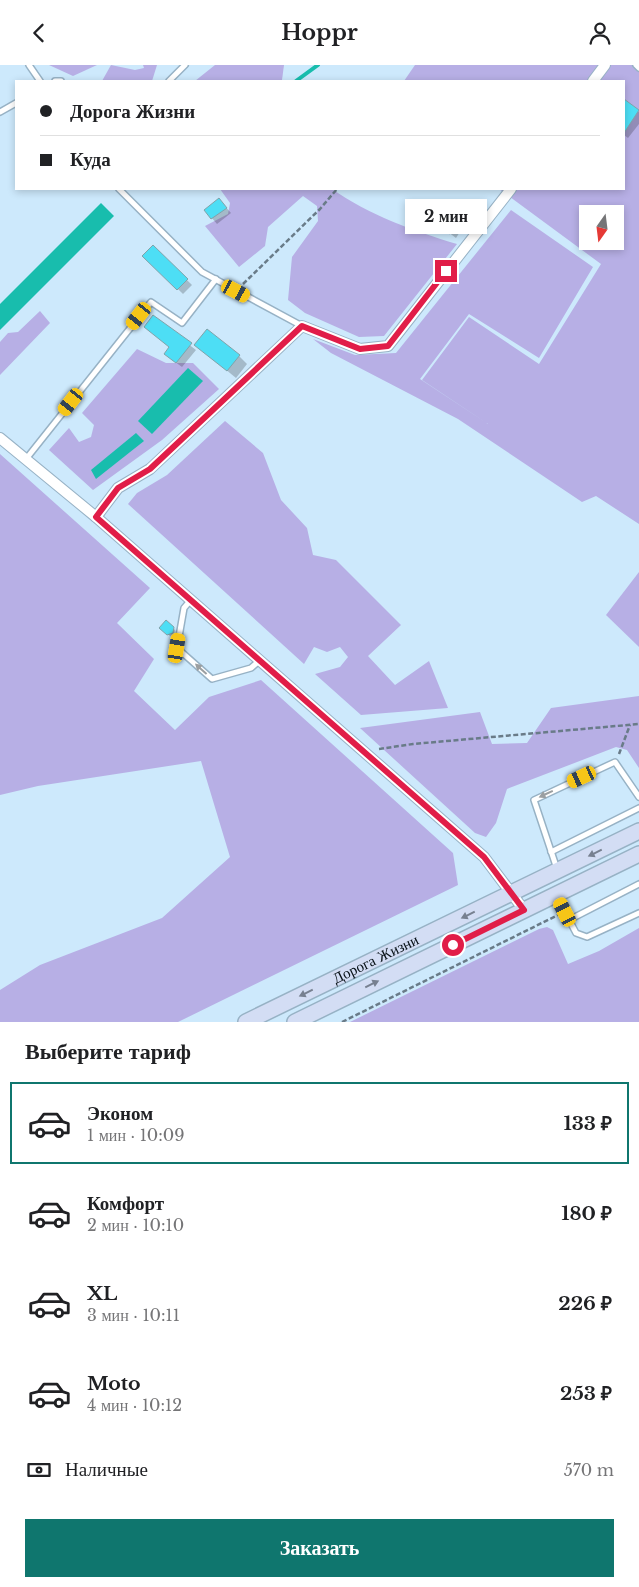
<!DOCTYPE html>
<html lang="ru">
<head>
<meta charset="utf-8">
<style>
  :root { --surface:#fff; --page:#f6f6f6; --text:#202124; --muted:#757577; --line:#e0e0e0; --accent:#0f766e }
  body { margin:0; font-family:"Libre Baskerville",serif; background:var(--page); color:var(--text); height:100vh; display:flex; flex-direction:column; font-size:19px; white-space:nowrap }
  * { box-sizing:border-box; margin:0 }
  p { font-size:16px; color:var(--muted) }
  .icon { flex:none; width:28px; height:28px; fill:none; stroke:currentColor; stroke-width:2; stroke-linecap:round; stroke-linejoin:round }
  .map { position:relative; height:957px; overflow:hidden }
  .panel { display:flex; flex-direction:column; background:var(--surface); flex:1 }
  .panel>* { flex:none }
  .banner { position:absolute; left:15px; top:15px; width:610px; height:110px; border-radius:0px; box-shadow:0 2px 8px #0003; display:grid; align-content:center; height:110px; padding:0 25px; background:var(--surface) }
  .needle { width:32px; rotate:194deg }
  .tools { position:absolute; left:579px; top:140px; display:grid; gap:10px }
  .tools a { display:grid; place-items:center; width:45px; height:45px; border-radius:0px; background:var(--surface); box-shadow:0 2px 8px #0003; font-size:25px }
  .end { position:absolute; width:22px; height:22px; margin:-11px; border:6px solid #e11d48; background:#fff; box-shadow:0 0 0 2px #fff }
  .from { border-radius:50% }
  .bubble { position:absolute; height:35px; border-radius:0px; background:var(--surface); box-shadow:0 2px 8px #0003; font-size:16px; font-weight:700; line-height:35px; text-align:center }
  .car { position:absolute; width:15px; height:30px; margin:-15px -8px; border-radius:6px; box-shadow:0 0 4px 1px #0007; background:linear-gradient(#f5c518 24%,#345 0 40%,#f5c518 0 76%,#345 0 86%,#f5c518 0) }
  .banner b { display:flex; align-items:center; gap:18px; height:48px; font-size:19px }
  .banner b+b { border-top:1px solid var(--line) }
  .banner i { width:12px; height:12px; background:var(--text) }
  ul { padding:0; list-style:none }
  li { display:flex; align-items:center; gap:15px; height:82px; margin:0 10px 8px; padding:0 15px; border:2px solid transparent; border-radius:0px }
  li div { flex:1 }
  li b { display:block; font-size:19px }
  li em { font-style:normal; font-weight:700 }
  li.on { border-color:var(--accent) }
  li>.icon { width:45px; height:45px; stroke-width:1.5 }
  h2 { padding:0 25px; font-size:22px; line-height:60px }
  .pay { display:flex; align-items:center; gap:12px; height:55px; padding:0 25px; font-size:19px }
  .pay p { margin-inline-start:auto }
  .primary-button { display:flex; gap:10px; margin-top:auto; padding:10px 25px }
  .primary-button a { flex:1; height:58px; border-radius:0px; background:var(--accent); color:#fff; font-size:20px; font-weight:700; line-height:58px; text-align:center }
  header { display:flex; justify-content:space-between; align-items:center; height:65px; padding:0 25px; background:var(--surface); font-size:22px; font-weight:700 }
  .map>svg:first-child { display:block }
  .green { fill:#b7afe5; fill-rule:evenodd }
  .water { fill:#18bdad }
  .shadow { fill:#0003 }
  .lines { fill:none; stroke-linecap:round; stroke-linejoin:round }
  .stream { stroke:#18bdad; stroke-width:4 }
  .building { fill:#4ddef5; stroke:#80a3aa }
  .lane-casing { stroke:#97b2c5; stroke-width:8 }
  .street-casing { stroke:#97b2c5; stroke-width:12 }
  .secondary-casing { stroke:#97b2c5; stroke-width:18 }
  .path { stroke:#697b88; stroke-width:2.5; stroke-dasharray:5 2.5; stroke-linecap:butt }
  .lane { stroke:#fff; stroke-width:5 }
  .street { stroke:#fff; stroke-width:10 }
  .secondary { stroke:#d3ddf4; stroke-width:15 }
  .oneway { fill:#9b9fa1 }
  .oneway2 { fill:#778090 }
  .route { stroke:#e11d48; stroke-width:6 }
  .labels { text-anchor:middle; stroke-width:4; stroke-linejoin:round; paint-order:stroke }
  .street-label { font-size:15px; fill:#060f15; stroke:#cde9fc }
</style>
</head>
<body>
<header><svg class="icon" aria-label="back" viewBox="0 0 24 24"><path d="M15 5l-7 7 7 7"/></svg>Hoppr<svg class="icon" aria-label="person" viewBox="0 0 24 24"><circle cx="12" cy="8" r="4"/><path d="M4 21q1-7 8-7t8 7"/></svg></header>
<div class="map">
<svg width="639" height="957" viewBox="0 0 639 957">
  <rect width="100%" height="100%" fill="#cde9fc"/>
  <g class="green">
    <polygon points="49,0 97,0 73,11"/>
    <polygon points="111,0 135,5 144,3 143,0 157,0 152,16 102,16"/>
    <polygon points="215,0 284,0 282,15 279,16 195,16"/>
    <path d="M 415,0 L 639,0 L 639,459 L 596,431 L 582,437 L 458,354 L 331,288 L 313,274 L 355,290 L 396,288 L 511,145 L 593,202 L 539,293 L 469,249 L 420,314 L 488,359 L 422,315 L 469,252 L 539,299 L 601,199 L 499,124 L 624,124 L 624,16 L 404,16 ZM 588,149 L 615,149 L 615,176 L 588,176 Z"/>
    <path d="M 220,124 L 332,124 C 367,149 416,167 457,179 L 384,271 L 359,272 L 305,248 L 288,235 L 292,192 L 318,156 L 317,141 L 303,131 L 268,162 L 265,181 L 239,202 L 205,161 L 228,149 L 230,138 Z"/>
    <polygon points="40,246 50,258 0,310 0,277 8,268 18,267"/>
    <polygon points="137,284 166,298 193,298 219,324 162,375 93,425 49,385 69,363 79,377 91,372 94,360 82,348"/>
    <polygon points="225,356 263,388 281,435 307,463 313,490 336,495 401,560 368,591 395,620 429,596 448,643 361,650 315,609 340,602 348,592 340,582 327,587 314,582 304,599 128,439 137,428 167,410"/>
    <polygon points="0,389 150,523 117,558 154,594 134,626 175,665 209,632 261,615 453,788 458,820 178,957 0,957 0,925 40,900 162,853 230,792 201,696 38,721 0,730"/>
    <polygon points="639,507 639,582 606,550"/>
    <polygon points="639,631 639,703 627,685 616,682 507,724 496,758 486,772 475,768 360,663 480,647 492,679 527,678 551,643"/>
    <polygon points="547,862 553,865 568,899 599,886 639,863 639,957 350,957 539,864"/>
  </g>
  <g class="water">
    <polygon points="101,138 114,151 0,265 0,239"/>
    <polygon points="188,303 203,316 152,369 138,356"/>
    <polygon points="136,368 144,376 96,414 91,405"/>
  </g>
  <g class="shadow">
    <polygon points="625,37 639,47 639,59 628,73 624,70"/>
    <polygon points="224,140 231,148 217,159 205,145"/>
    <polygon points="426,150 458,157 463,162 456,173"/>
    <polygon points="153,182 192,220 183,229 144,191"/>
    <polygon points="153,252 196,285 182,302 171,294 170,283"/>
    <polygon points="196,280 239,291 247,299 236,313"/>
    <polygon points="166,557 175,565 174,570 170,571 160,562"/>
  </g>
  <g class="lines">
    <polyline class="stream" points="296,16 318,0"/>
  </g>
  <g class="building">
    <polygon points="624,34 639,45 624,68"/>
    <polygon points="219,133 227,143 211,154 204,145"/>
    <polygon points="434,138 459,156 450,169 424,150"/>
    <polygon points="153,180 188,214 177,225 142,191"/>
    <polygon points="153,250 192,278 176,298 164,289 169,282 144,262"/>
    <polygon points="207,264 240,290 227,306 194,280"/>
    <polygon points="166,555 174,562 173,568 167,570 159,563"/>
  </g>
  <g class="lines">
    <g class="lane-casing">
      <g id="lane">
        <polyline points="29,0 40,16"/>
        <polyline points="636,0 639,3"/>
        <polyline points="55,16 61,16"/>
        <polyline points="169,16 185,0"/>
        <polyline points="0,47 16,38"/>
        <polyline points="119,124 202,207 302,261"/>
        <polyline points="26,394 151,237 182,258 216,214"/>
        <polyline points="190,536 184,543 177,583 212,614 251,603 259,596"/>
        <polyline points="551,787 639,743"/>
        <polyline points="557,804 534,735 615,697 639,732"/>
        <polyline points="556,830 576,868 587,872 639,848"/>
        <polyline points="569,855 639,819"/>
      </g>
    </g>
    <g class="street-casing">
      <g id="street">
        <polyline points="593,16 605,0"/>
        <polyline points="0,373 96,452 484,792 524,845"/>
        <polyline points="96,452 118,423 150,404 302,261 360,284 388,281 511,124"/>
      </g>
    </g>
    <g class="secondary-casing">
      <g id="secondary">
        <path id="s1" d="M 246,957 L 639,766"/>
        <polyline points="295,957 639,789"/>
      </g>
    </g>
    <g class="path">
      <polyline points="243,219 320,144 337,124"/>
      <polyline points="379,684 413,679 639,659"/>
      <polyline points="619,689 630,660"/>
      <polyline points="342,957 558,850"/>
    </g>
    <use href="#lane" class="lane"/>
    <use href="#street" class="street"/>
    <use href="#secondary" class="secondary"/>
  </g>
  <defs><path id="oneway-solid" d="M-6-.8H1V-3.2L6.5 0L1 3.2V.8H-6Z" transform="scale(1.25)"/></defs>
  <g class="oneway">
    <use href="#oneway-solid" transform="translate(201 604) rotate(-138)"/>
    <use href="#oneway-solid" transform="translate(546 729) rotate(155)"/>
  </g>
  <g class="oneway2">
    <use href="#oneway-solid" transform="translate(595 788) rotate(154)"/>
    <use href="#oneway-solid" transform="translate(468 850) rotate(154)"/>
    <use href="#oneway-solid" transform="translate(372 919) rotate(-26)"/>
    <use href="#oneway-solid" transform="translate(306 928) rotate(154)"/>
  </g>
  <g class="lines">
    <polyline class="route" points="446,206 388,281 360,284 302,261 150,404 118,423 96,452 484,792 524,845 453,880"/>
  </g>
  <g class="labels">
    <g class="street-label">
      <text dy="5" stroke="none"><textPath href="#s1" startOffset="144">Дорога Жизни</textPath></text>
    </g>
  </g>
</svg>
<div class="tools">
<a><svg class="needle" viewBox="-14 -14 28 28"><path d="M0-13l5 13h-10z" fill="#e53935"/><path d="M0 13l5-13h-10z" fill="#757577"/></svg></a>
</div>
<i class="end from" style="left:453px;top:880px"></i>
<i class="end" style="left:446px;top:206px"></i>
<div class="bubble" style="left:405px;top:134px;width:82px">2 мин</div>
<i class="car" style="left:236px;top:226px;rotate:118deg"></i>
<i class="car" style="left:139px;top:251px;rotate:218deg"></i>
<i class="car" style="left:71px;top:337px;rotate:218deg"></i>
<i class="car" style="left:177px;top:583px;rotate:9deg"></i>
<i class="car" style="left:582px;top:712px;rotate:245deg"></i>
<i class="car" style="left:565px;top:847px;rotate:333deg"></i>
<div class="banner">
<b><i class="from"></i>Дорога Жизни</b>
<b><i></i>Куда</b>
</div>
</div>
<section class="panel">
<h2>Выберите тариф</h2>
<ul>
<li class="on"><svg class="icon" aria-label="car" viewBox="0 0 24 24"><path d="M5 17H2v-5l4-1 3-4h7l3 4 3 1v5h-3M9 17h6M6 11h13"/><circle cx="7" cy="17" r="2"/><circle cx="17" cy="17" r="2"/></svg><div><b>Эконом</b><p>1 мин · 10:09</p></div><em>133 ₽</em></li>
<li><svg class="icon" aria-label="car" viewBox="0 0 24 24"><path d="M5 17H2v-5l4-1 3-4h7l3 4 3 1v5h-3M9 17h6M6 11h13"/><circle cx="7" cy="17" r="2"/><circle cx="17" cy="17" r="2"/></svg><div><b>Комфорт</b><p>2 мин · 10:10</p></div><em>180 ₽</em></li>
<li><svg class="icon" aria-label="car" viewBox="0 0 24 24"><path d="M5 17H2v-5l4-1 3-4h7l3 4 3 1v5h-3M9 17h6M6 11h13"/><circle cx="7" cy="17" r="2"/><circle cx="17" cy="17" r="2"/></svg><div><b>XL</b><p>3 мин · 10:11</p></div><em>226 ₽</em></li>
<li><svg class="icon" aria-label="car" viewBox="0 0 24 24"><path d="M5 17H2v-5l4-1 3-4h7l3 4 3 1v5h-3M9 17h6M6 11h13"/><circle cx="7" cy="17" r="2"/><circle cx="17" cy="17" r="2"/></svg><div><b>Moto</b><p>4 мин · 10:12</p></div><em>253 ₽</em></li>
</ul>
<div class="pay"><svg class="icon" aria-label="cash" viewBox="0 0 24 24"><path d="M3 7h18v10H3z"/><circle cx="12" cy="12" r="2"/></svg>Наличные<p>570 m</p></div>
<div class="primary-button"><a>Заказать</a></div>
</section>
</body>
</html>
